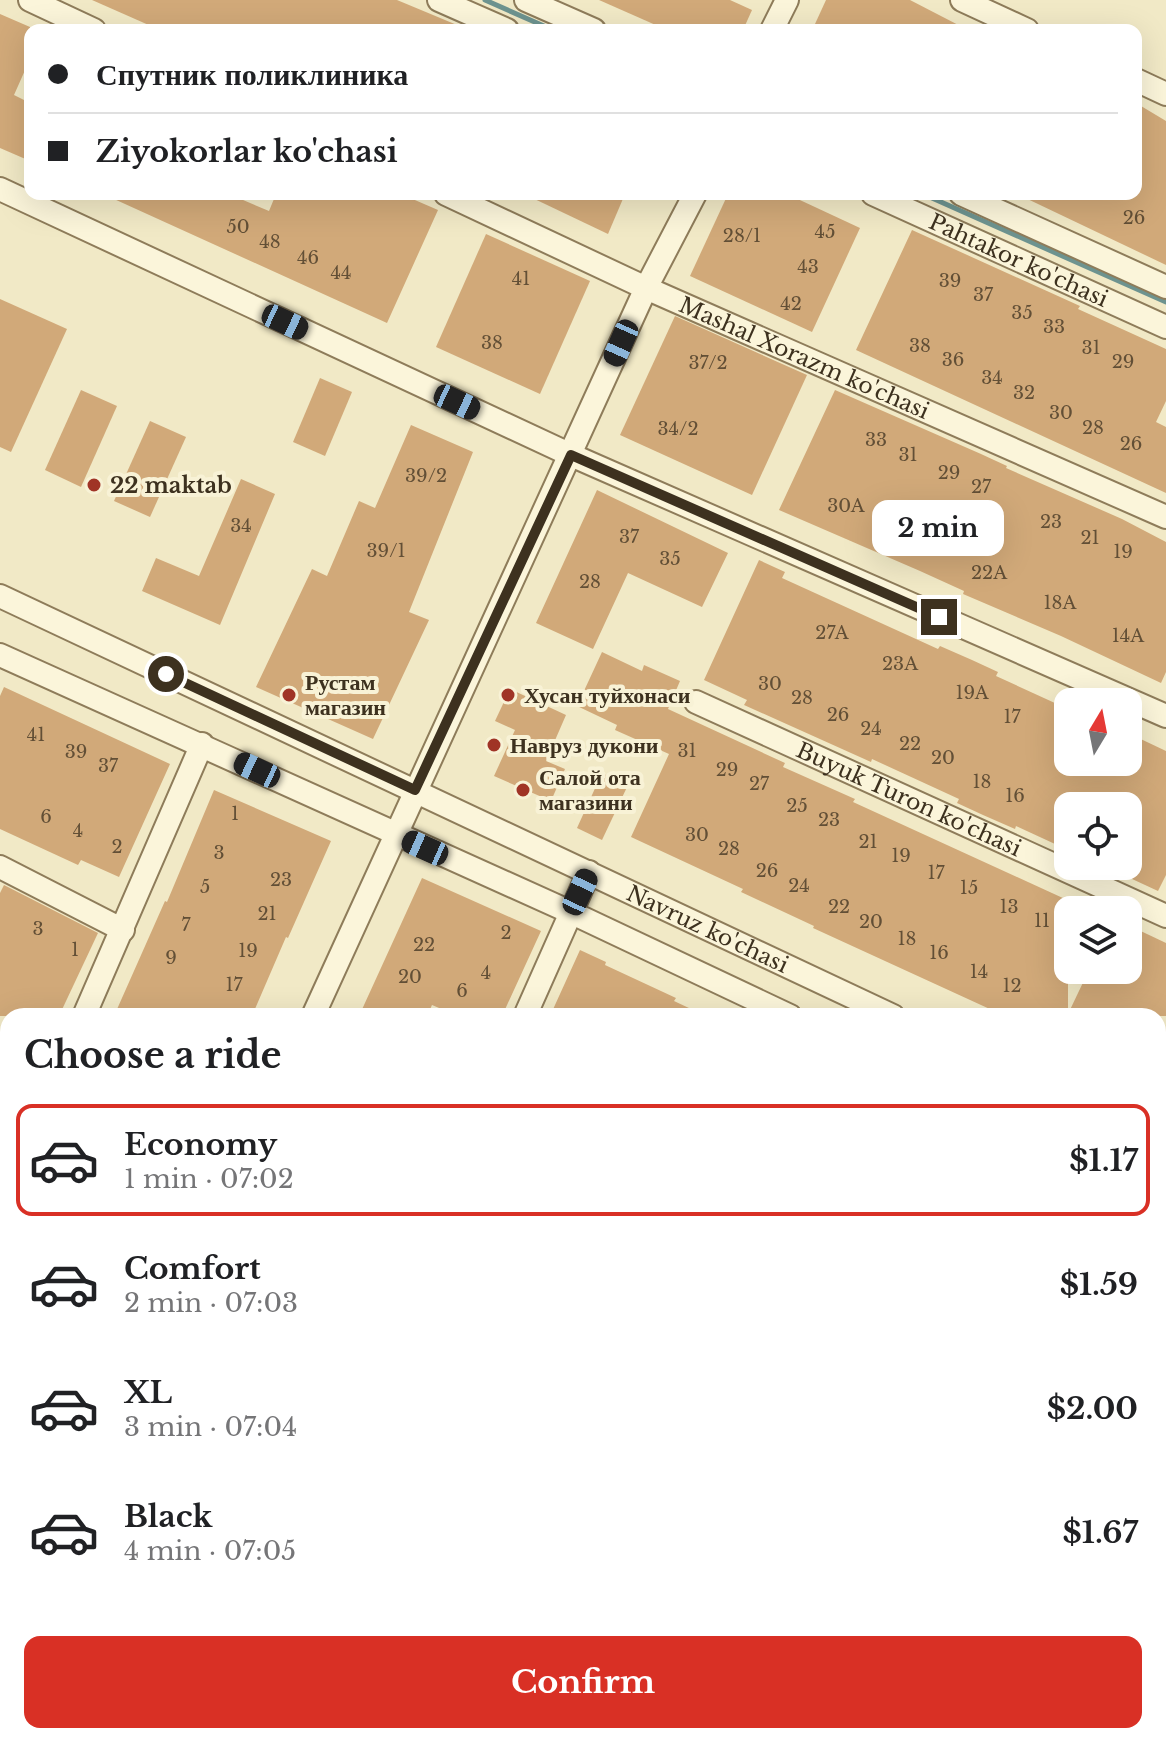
<!DOCTYPE html>
<html lang="en">
<head>
<meta charset="utf-8">
<style>
  :root { --surface:#fff; --page:#f2f2f2; --text:#202124; --muted:#757577; --line:#e0e0e0; --accent:#d93025 }
  body { margin:0; font-family:"Libre Baskerville",serif; background:var(--page); color:var(--text); height:100vh; display:flex; flex-direction:column; font-size:30px; white-space:nowrap }
  * { box-sizing:border-box; margin:0 }
  p { font-size:26px; color:var(--muted) }
  .icon { flex:none; width:44px; height:44px; fill:none; stroke:currentColor; stroke-width:2; stroke-linecap:round; stroke-linejoin:round }
  .map { position:relative; flex:1; overflow:hidden }
  .drawer { position:absolute; left:0px; top:1008px; width:1166px; height:736px; display:flex; flex-direction:column; background:var(--surface); border-radius:24px 24px 0 0; box-shadow:0 8px 32px #0002 }
  .drawer>* { flex:none }
  .top-card { position:absolute; left:24px; top:24px; width:1118px; height:176px; border-radius:16px; box-shadow:0 8px 32px #0002; display:grid; align-content:center; height:176px; padding:0 24px; background:var(--surface) }
  .needle { width:52px; rotate:10deg }
  .buttons { position:absolute; left:1054px; top:688px; display:grid; gap:16px }
  .buttons a { display:grid; place-items:center; width:88px; height:88px; border-radius:16px; background:var(--surface); box-shadow:0 8px 32px #0002; font-size:40px }
  .end { position:absolute; width:36px; height:36px; margin:-18px; border:10px solid #3d311f; background:#fff; box-shadow:0 0 0 4px #fff }
  .from { border-radius:50% }
  .bubble { position:absolute; height:56px; border-radius:16px; background:var(--surface); box-shadow:0 8px 32px #0002; font-size:26px; font-weight:700; line-height:56px; text-align:center }
  .car { position:absolute; width:24px; height:48px; margin:-24px -12px; border-radius:10px; box-shadow:0 0 6px 2px #0007; background:linear-gradient(#222 24%,#8ab4d8 0 40%,#222 0 76%,#8ab4d8 0 86%,#222 0) }
  .top-card b { display:flex; align-items:center; gap:28px; height:76px; font-size:30px }
  .top-card b+b { border-top:2px solid var(--line) }
  .top-card i { width:20px; height:20px; background:var(--text) }
  ul { padding:0; list-style:none }
  li { display:flex; align-items:center; gap:24px; height:112px; margin:0 16px 12px; padding:0 8px; border:4px solid transparent; border-radius:16px }
  li div { flex:1 }
  li b { display:block; font-size:30px }
  li em { font-style:normal; font-weight:700 }
  li.active { border-color:var(--accent) }
  li>.icon { width:72px; height:72px; stroke-width:1.5 }
  h2 { padding:0 24px; font-size:36px; line-height:96px }
  .primary-button { display:flex; gap:16px; margin-top:auto; padding:16px 24px }
  .primary-button a { flex:1; height:92px; border-radius:16px; background:var(--accent); color:#fff; font-size:32px; font-weight:700; line-height:92px; text-align:center }
  .map>svg:first-child { display:block }
  .lines { fill:none; stroke-linecap:round; stroke-linejoin:round }
  .stream { stroke:#6d938f; stroke-width:5 }
  .building { fill:#d1a979 }
  .minor-casing { stroke:#8e7c5a; stroke-width:26 }
  .major-casing { stroke:#5b492e; stroke-width:32 }
  .path { stroke:#8e7c5a; stroke-width:3; stroke-dasharray:6 4; stroke-linecap:butt }
  .minor { stroke:#fbf5da; stroke-width:22 }
  .major { stroke:#f5e49c; stroke-width:28 }
  .route { stroke:#3d311f; stroke-width:10 }
  .poi-dot { fill:#a03426; stroke:#f8f2d6; stroke-width:3 }
  .labels { text-anchor:middle; stroke-width:8; stroke-linejoin:round; paint-order:stroke }
  .number-label { font-size:18px; fill:#624f36 }
  .street-label { font-size:22px; fill:#3d311f; stroke:#f8f2d6 }
  .poi-label { font-size:22px; font-weight:bold; fill:#3d311f; stroke:#f8f2d6; text-anchor:start }
</style>
</head>
<body>
<div class="map">
<svg width="1166" height="1744" viewBox="0 0 1166 1744">
  <rect width="100%" height="100%" fill="#f1e9c6"/>
  <g class="lines">
    <g class="stream">
      <polyline points="485,0 553,30"/>
      <polyline points="923,194 1166,302"/>
    </g>
  </g>
  <g class="building">
    <polygon points="92,0 397,0 469,30 160,30"/>
    <polygon points="599,0 730,0 752,10 743,30 667,30"/>
    <polygon points="826,0 910,0 968,30 829,30 815,24"/>
    <polygon points="0,14 30,27 30,59 14,95 30,103 30,161 0,148"/>
    <polygon points="1136,103 1166,121 1166,265 1017,194 1136,194"/>
    <polygon points="103,194 229,194 269,211 276,194 401,194 438,210 387,323"/>
    <polygon points="524,194 625,194 608,234"/>
    <polygon points="728,194 787,194 860,228 812,332 690,276"/>
    <polygon points="912,230 1080,306 1078,309 1166,349 1166,401 1156,422 1166,427 1166,493 856,350"/>
    <polygon points="486,234 590,281 540,394 436,347"/>
    <polygon points="0,299 67,329 11,452 0,447"/>
    <polygon points="675,316 807,375 752,495 620,435"/>
    <polygon points="320,378 352,392 325,456 293,442"/>
    <polygon points="81,390 117,406 81,487 45,470"/>
    <polygon points="835,390 981,454 1007,466 1006,468 1122,519 1166,542 1166,672 1161,683 1061,636 963,594 964,591 920,571 779,510"/>
    <polygon points="150,421 186,437 150,517 114,501"/>
    <polygon points="411,425 473,452 409,612 429,620 373,739 256,687 312,569 327,576 359,501 375,508"/>
    <polygon points="241,479 275,494 220,625 142,591 156,558 199,576"/>
    <polygon points="597,490 728,553 702,607 628,573 593,649 536,623"/>
    <polygon points="759,560 785,572 782,578 938,649 940,646 972,660 998,672 996,676 1068,709 1068,762 1128,762 1128,733 1166,751 1166,875 1158,891 1104,866 1128,866 1128,806 1068,806 1068,850 1016,826 1015,829 983,815 957,803 959,799 872,759 871,762 744,705 747,700 704,680"/>
    <polygon points="602,652 642,671 644,665 680,681 668,709 785,763 783,767 855,799 853,802 1089,910 1068,910 1068,1014 1089,970 1128,970 1128,925 1166,943 1166,1016 1005,1016 813,928 814,926 741,892 743,889 631,837 669,754 615,730 617,725 577,706"/>
    <polygon points="4,687 170,764 119,877 81,860 78,865 0,829 0,696"/>
    <polygon points="510,689 566,715 546,761 565,769 551,801 494,776 515,730 495,721"/>
    <polygon points="602,773 628,785 602,840 577,828"/>
    <polygon points="214,790 331,841 288,938 286,937 252,1016 114,1016 165,901 167,902"/>
    <polygon points="422,878 541,931 502,1016 458,1016 432,1005 427,1016 359,1016"/>
    <polygon points="4,885 98,933 59,1016 0,1016 0,893"/>
    <polygon points="580,950 606,962 605,965 676,998 674,1001 706,1016 550,1016"/>
  </g>
  <g class="lines">
    <g class="minor-casing">
      <g id="minor">
        <polyline points="30,0 94,30"/>
        <polyline points="439,0 507,30"/>
        <polyline points="526,0 594,30"/>
        <polyline points="962,0 1027,30"/>
        <polyline points="772,30 787,0"/>
        <polyline points="1136,80 1166,94"/>
        <polyline points="0,189 571,455 1166,716"/>
        <path id="s1" d="M 446,194 L 646,288 L 1166,517"/>
        <path id="s2" d="M 873,194 L 1166,327"/>
        <polyline points="961,194 1166,287"/>
        <path id="s3" d="M 0,596 L 893,1016"/>
        <polyline points="0,655 570,912 790,1016"/>
        <path id="s4" d="M 696,702 L 1166,916"/>
        <polyline points="0,867 123,930"/>
        <polyline points="84,1016 202,744"/>
        <polyline points="313,1016 646,288 695,194"/>
        <polyline points="525,1016 589,872"/>
        <polyline points="0,1073 8,1077"/>
        <polyline points="1158,1142 1166,1145"/>
        <polyline points="1158,1190 1166,1194"/>
        <polyline points="0,1207 8,1188"/>
        <polyline points="0,1255 8,1259"/>
        <polyline points="1158,1584 1166,1584"/>
        <polyline points="0,1618 8,1617"/>
        <polyline points="272,1736 275,1744"/>
        <polyline points="924,1736 925,1744"/>
      </g>
    </g>
    <g class="major-casing">
      <g id="major">
        <polyline points="1158,1341 1166,1341"/>
        <polyline points="0,1369 8,1369"/>
      </g>
    </g>
    <g class="path">
      <polyline points="42,1736 42,1744"/>
      <polyline points="127,1736 127,1744"/>
    </g>
    <use href="#minor" class="minor"/>
    <use href="#major" class="major"/>
  </g>
  <g class="lines">
    <polyline class="route" points="166,674 415,790 571,455 939,617"/>
  </g>
  <g class="poi-dot">
    <circle cx="94" cy="485" r="8"/>
    <circle cx="289" cy="695" r="8"/>
    <circle cx="508" cy="695" r="8"/>
    <circle cx="494" cy="745" r="8"/>
    <circle cx="523" cy="790" r="8"/>
  </g>
  <g class="labels">
    <g class="number-label">
      <text x="1134" y="224">26</text>
      <text x="238" y="233">50</text>
      <text x="825" y="238">45</text>
      <text x="742" y="242">28/1</text>
      <text x="270" y="248">48</text>
      <text x="308" y="264">46</text>
      <text x="808" y="273">43</text>
      <text x="341" y="279">44</text>
      <text x="521" y="285">41</text>
      <text x="950" y="287">39</text>
      <text x="983" y="301">37</text>
      <text x="791" y="310">42</text>
      <text x="1022" y="319">35</text>
      <text x="1054" y="333">33</text>
      <text x="492" y="349">38</text>
      <text x="920" y="352">38</text>
      <text x="1091" y="354">31</text>
      <text x="953" y="366">36</text>
      <text x="1123" y="368">29</text>
      <text x="708" y="369">37/2</text>
      <text x="992" y="384">34</text>
      <text x="1024" y="399">32</text>
      <text x="1061" y="419">30</text>
      <text x="1093" y="434">28</text>
      <text x="678" y="435">34/2</text>
      <text x="876" y="446">33</text>
      <text x="1131" y="450">26</text>
      <text x="908" y="461">31</text>
      <text x="949" y="479">29</text>
      <text x="426" y="482">39/2</text>
      <text x="981" y="493">27</text>
      <text x="846" y="512">30A</text>
      <text x="1051" y="528">23</text>
      <text x="241" y="532">34</text>
      <text x="629" y="543">37</text>
      <text x="1090" y="544">21</text>
      <text x="386" y="557">39/1</text>
      <text x="1123" y="558">19</text>
      <text x="670" y="565">35</text>
      <text x="989" y="579">22A</text>
      <text x="590" y="588">28</text>
      <text x="1060" y="609">18A</text>
      <text x="832" y="639">27A</text>
      <text x="1128" y="642">14A</text>
      <text x="900" y="670">23A</text>
      <text x="770" y="690">30</text>
      <text x="972" y="699">19A</text>
      <text x="802" y="704">28</text>
      <text x="838" y="721">26</text>
      <text x="1012" y="723">17</text>
      <text x="871" y="735">24</text>
      <text x="36" y="741">41</text>
      <text x="910" y="750">22</text>
      <text x="687" y="757">31</text>
      <text x="76" y="758">39</text>
      <text x="943" y="764">20</text>
      <text x="108" y="772">37</text>
      <text x="727" y="776">29</text>
      <text x="982" y="788">18</text>
      <text x="759" y="790">27</text>
      <text x="1015" y="802">16</text>
      <text x="797" y="812">25</text>
      <text x="235" y="820">1</text>
      <text x="46" y="823">6</text>
      <text x="829" y="826">23</text>
      <text x="78" y="837">4</text>
      <text x="697" y="841">30</text>
      <text x="868" y="848">21</text>
      <text x="117" y="853">2</text>
      <text x="729" y="855">28</text>
      <text x="219" y="859">3</text>
      <text x="901" y="862">19</text>
      <text x="767" y="877">26</text>
      <text x="936" y="879">17</text>
      <text x="281" y="886">23</text>
      <text x="799" y="892">24</text>
      <text x="205" y="893">5</text>
      <text x="969" y="894">15</text>
      <text x="839" y="913">22</text>
      <text x="1009" y="913">13</text>
      <text x="267" y="920">21</text>
      <text x="1042" y="927">11</text>
      <text x="871" y="928">20</text>
      <text x="186" y="931">7</text>
      <text x="38" y="935">3</text>
      <text x="506" y="939">2</text>
      <text x="907" y="945">18</text>
      <text x="424" y="951">22</text>
      <text x="75" y="956">1</text>
      <text x="248" y="957">19</text>
      <text x="939" y="959">16</text>
      <text x="171" y="964">9</text>
      <text x="979" y="978">14</text>
      <text x="486" y="979">4</text>
      <text x="410" y="983">20</text>
      <text x="234" y="991">17</text>
      <text x="1012" y="992">12</text>
      <text x="462" y="997">6</text>
    </g>
    <g class="street-label">
      <text dy="8" stroke="none"><textPath href="#s2" startOffset="160">Pahtakor ko'chasi</textPath></text>
      <text dy="8" stroke="none"><textPath href="#s1" startOffset="394">Mashal Xorazm ko'chasi</textPath></text>
      <text dy="8" stroke="none"><textPath href="#s4" startOffset="234">Buyuk Turon ko'chasi</textPath></text>
      <text dy="8" stroke="none"><textPath href="#s3" startOffset="782">Navruz ko'chasi</textPath></text>
    </g>
    <g class="poi-label">
      <text x="110" y="493">22 maktab</text>
      <text x="305" y="690">Рустам<tspan x="305" dy="25">магазин</tspan></text>
      <text x="524" y="703">Хусан туйхонаси</text>
      <text x="510" y="753">Навруз дукони</text>
      <text x="539" y="785">Салой ота<tspan x="539" dy="25">магазини</tspan></text>
    </g>
  </g>
</svg>
<div class="buttons">
<a><svg class="needle" viewBox="-14 -14 28 28"><path d="M0-13l5 13h-10z" fill="#e53935"/><path d="M0 13l5-13h-10z" fill="#757577"/></svg></a>
<a><svg class="icon" aria-label="locate" viewBox="0 0 24 24"><circle cx="12" cy="12" r="6"/><path d="M12 2v4M12 18v4M2 12h4M18 12h4"/></svg></a>
<a><svg class="icon" aria-label="layers" viewBox="0 0 24 24"><path d="M12 4l9 5-9 5-9-5zM3 14l9 5 9-5"/></svg></a>
</div>
<i class="end from" style="left:166px;top:674px"></i>
<i class="end" style="left:939px;top:617px"></i>
<div class="bubble" style="left:872px;top:500px;width:132px">2 min</div>
<i class="car" style="left:285px;top:322px;rotate:115deg"></i>
<i class="car" style="left:621px;top:343px;rotate:204deg"></i>
<i class="car" style="left:457px;top:402px;rotate:115deg"></i>
<i class="car" style="left:257px;top:770px;rotate:295deg"></i>
<i class="car" style="left:425px;top:848px;rotate:294deg"></i>
<i class="car" style="left:580px;top:892px;rotate:25deg"></i>
<div class="top-card">
<b><i class="from"></i>Спутник поликлиника</b>
<b><i></i>Ziyokorlar ko'chasi</b>
</div>
<section class="drawer">
<h2>Choose a ride</h2>
<ul>
<li class="active"><svg class="icon" aria-label="car" viewBox="0 0 24 24"><path d="M5 17H2v-5l4-1 3-4h7l3 4 3 1v5h-3M9 17h6M6 11h13"/><circle cx="7" cy="17" r="2"/><circle cx="17" cy="17" r="2"/></svg><div><b>Economy</b><p>1 min · 07:02</p></div><em>$1.17</em></li>
<li><svg class="icon" aria-label="car" viewBox="0 0 24 24"><path d="M5 17H2v-5l4-1 3-4h7l3 4 3 1v5h-3M9 17h6M6 11h13"/><circle cx="7" cy="17" r="2"/><circle cx="17" cy="17" r="2"/></svg><div><b>Comfort</b><p>2 min · 07:03</p></div><em>$1.59</em></li>
<li><svg class="icon" aria-label="car" viewBox="0 0 24 24"><path d="M5 17H2v-5l4-1 3-4h7l3 4 3 1v5h-3M9 17h6M6 11h13"/><circle cx="7" cy="17" r="2"/><circle cx="17" cy="17" r="2"/></svg><div><b>XL</b><p>3 min · 07:04</p></div><em>$2.00</em></li>
<li><svg class="icon" aria-label="car" viewBox="0 0 24 24"><path d="M5 17H2v-5l4-1 3-4h7l3 4 3 1v5h-3M9 17h6M6 11h13"/><circle cx="7" cy="17" r="2"/><circle cx="17" cy="17" r="2"/></svg><div><b>Black</b><p>4 min · 07:05</p></div><em>$1.67</em></li>
</ul>
<div class="primary-button"><a>Confirm</a></div>
</section>
</div>
</body>
</html>
